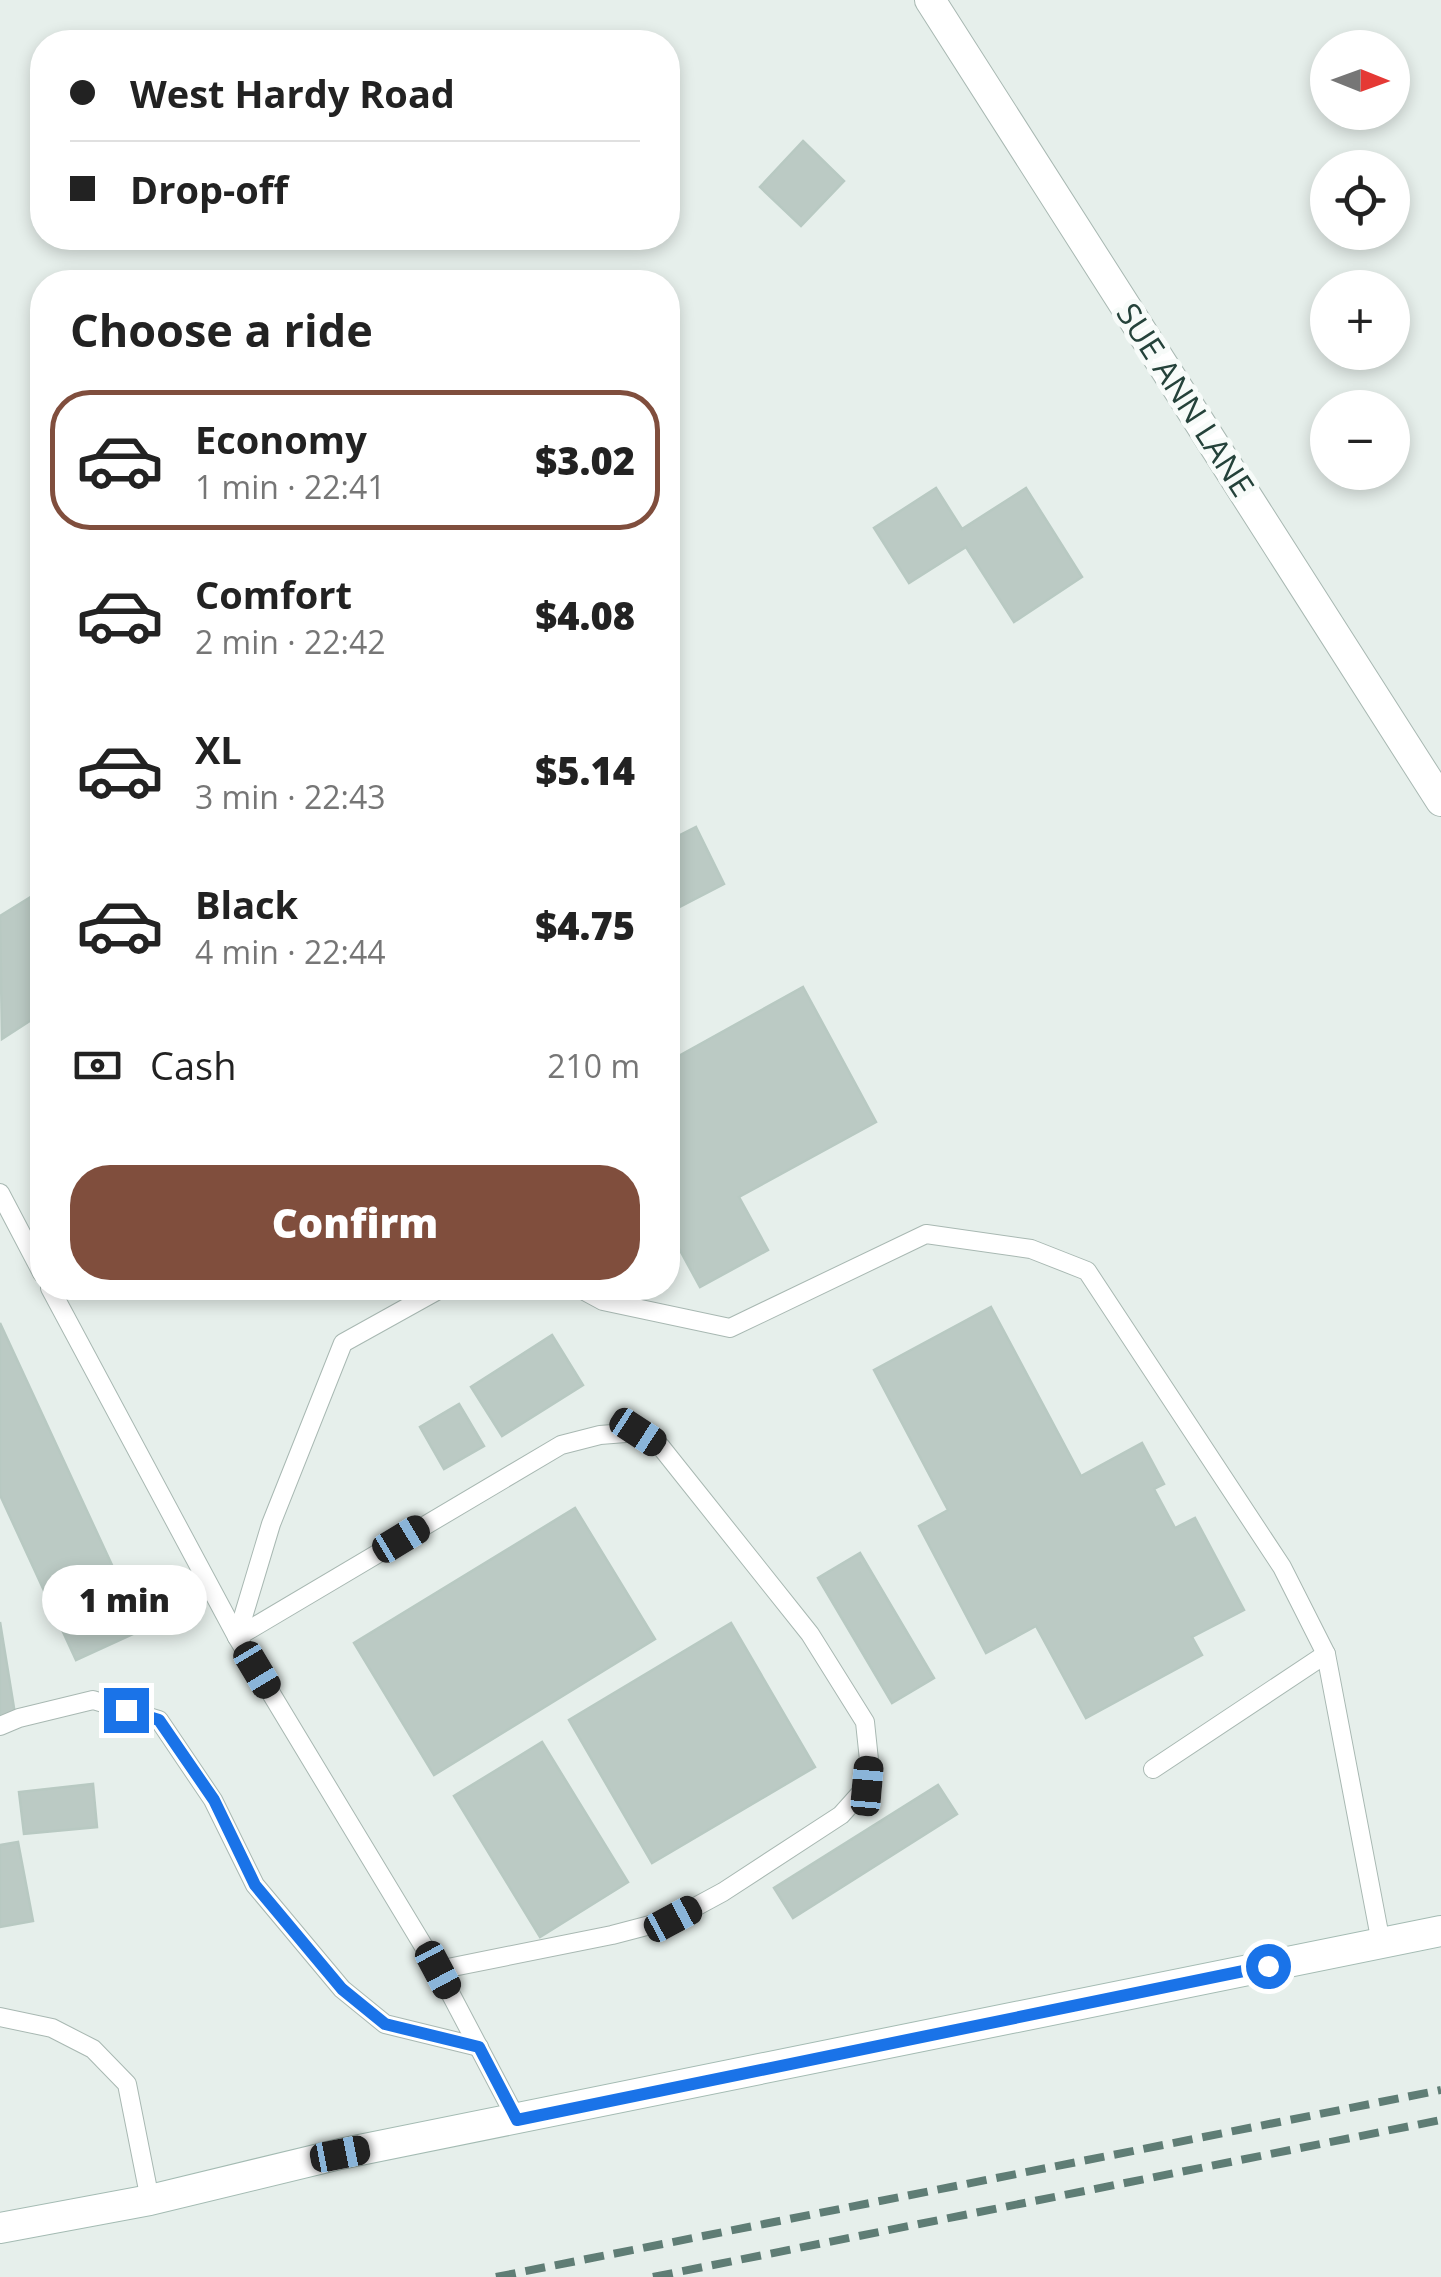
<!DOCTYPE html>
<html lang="en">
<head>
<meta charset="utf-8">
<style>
  :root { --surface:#fff; --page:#f2f2f2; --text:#222; --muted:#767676; --line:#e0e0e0; --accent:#804e3d }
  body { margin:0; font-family:"Open Sans",sans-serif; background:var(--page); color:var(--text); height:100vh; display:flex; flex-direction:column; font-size:38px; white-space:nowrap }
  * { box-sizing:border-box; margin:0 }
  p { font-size:32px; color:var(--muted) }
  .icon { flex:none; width:55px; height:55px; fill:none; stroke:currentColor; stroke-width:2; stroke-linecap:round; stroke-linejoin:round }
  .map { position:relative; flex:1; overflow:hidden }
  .side { position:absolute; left:30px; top:270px; width:650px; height:1030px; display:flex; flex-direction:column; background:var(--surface); border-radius:40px; box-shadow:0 5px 15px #0003 }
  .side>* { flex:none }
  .top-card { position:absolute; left:30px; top:30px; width:650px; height:220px; border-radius:40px; box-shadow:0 5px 15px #0003; display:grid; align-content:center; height:220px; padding:0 40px; background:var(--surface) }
  .needle { width:65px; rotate:91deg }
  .tools { position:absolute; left:1310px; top:30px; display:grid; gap:20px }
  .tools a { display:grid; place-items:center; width:100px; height:100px; border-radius:50%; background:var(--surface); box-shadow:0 5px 15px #0003; font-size:50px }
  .end { position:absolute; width:45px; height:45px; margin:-22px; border:12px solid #1a73e8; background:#fff; box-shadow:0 0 0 5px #fff }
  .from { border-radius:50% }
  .bubble { position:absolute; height:70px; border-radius:35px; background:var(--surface); box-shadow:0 5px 15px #0003; font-size:32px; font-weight:800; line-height:70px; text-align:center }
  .car { position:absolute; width:30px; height:60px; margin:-30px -15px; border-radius:12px; box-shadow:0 0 8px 2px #0007; background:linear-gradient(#222 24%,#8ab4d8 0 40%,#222 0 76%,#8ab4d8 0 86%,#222 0) }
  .top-card b { display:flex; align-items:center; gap:35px; height:95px; font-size:38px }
  .top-card b+b { border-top:2px solid var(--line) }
  .top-card i { width:25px; height:25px; background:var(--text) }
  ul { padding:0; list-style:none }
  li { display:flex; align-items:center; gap:30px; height:140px; margin:0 20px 15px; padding:0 20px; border:5px solid transparent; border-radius:40px }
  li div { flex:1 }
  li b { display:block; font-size:38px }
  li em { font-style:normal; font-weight:800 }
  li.selected { border-color:var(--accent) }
  li>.icon { width:90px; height:90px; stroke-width:1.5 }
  h2 { padding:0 40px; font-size:45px; line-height:120px }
  .pay { display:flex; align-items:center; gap:25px; height:110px; padding:0 40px; font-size:38px }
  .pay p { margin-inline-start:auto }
  .primary-button { display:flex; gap:20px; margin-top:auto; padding:20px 40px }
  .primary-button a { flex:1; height:115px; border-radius:40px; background:var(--accent); color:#fff; font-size:40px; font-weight:800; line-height:115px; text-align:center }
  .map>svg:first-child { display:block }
  .building { fill:#bbcac4; stroke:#b8c9c2; stroke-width:2.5 }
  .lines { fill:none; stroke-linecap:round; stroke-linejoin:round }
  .service-casing { stroke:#a8b8b2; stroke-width:20 }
  .minor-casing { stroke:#a8b8b2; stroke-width:32 }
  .secondary-casing { stroke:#a4bbb3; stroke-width:32 }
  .service { stroke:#fff; stroke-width:18 }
  .minor { stroke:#fff; stroke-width:30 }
  .secondary { stroke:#fff; stroke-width:30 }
  .rail { stroke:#5f7d75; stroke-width:8; stroke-dasharray:20 10; stroke-linecap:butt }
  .route { stroke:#1a73e8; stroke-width:12 }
  .labels { text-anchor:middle; stroke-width:10; stroke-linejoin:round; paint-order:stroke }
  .street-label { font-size:32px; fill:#24423a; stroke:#f7fbf9 }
</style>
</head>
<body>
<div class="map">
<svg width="1441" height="2277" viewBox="0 0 1441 2277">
  <rect width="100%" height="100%" fill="#e6efeb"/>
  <g class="building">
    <polygon points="803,141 844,181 801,226 760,187"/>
    <polygon points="936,488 962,529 1026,488 1082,577 1014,622 966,547 909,583 874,528"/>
    <polygon points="696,827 724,884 668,913 668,829 672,839"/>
    <polygon points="42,890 42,1013 2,1039 0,916"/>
    <polygon points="803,987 876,1122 739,1197 768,1250 700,1287 676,1243 668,1247 668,1062"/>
    <polygon points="991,1307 1081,1476 1142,1443 1164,1484 1154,1489 1175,1528 1195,1518 1244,1610 1192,1637 1202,1655 1086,1718 1036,1626 986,1653 919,1526 948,1510 874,1370"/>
    <polygon points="0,1323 142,1630 76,1660 0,1495"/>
    <polygon points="552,1335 583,1385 502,1436 471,1387"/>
    <polygon points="459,1404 484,1446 444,1469 420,1427"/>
    <polygon points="575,1508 655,1639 434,1775 354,1643"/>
    <polygon points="860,1553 934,1678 892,1703 818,1578"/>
    <polygon points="0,1622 15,1714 0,1717"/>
    <polygon points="731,1623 815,1767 652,1863 569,1720"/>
    <polygon points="542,1742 628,1882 540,1937 454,1796"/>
    <polygon points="93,1784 97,1827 24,1834 19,1792"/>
    <polygon points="938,1785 957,1814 793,1918 774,1888"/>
    <polygon points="18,1842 33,1921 0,1927 0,1845"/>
  </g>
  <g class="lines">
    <g class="service-casing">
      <g id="service">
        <polyline points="0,1193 42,1273"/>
        <polyline points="50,1288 237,1637 438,1970 517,2120"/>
        <polyline points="579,1288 603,1301 730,1328 926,1234 1031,1249 1087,1271 1282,1567 1326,1654 1381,1943"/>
        <polyline points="237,1637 561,1445 600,1435 638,1432 661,1447 810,1634 865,1722 869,1760 867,1786 841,1815 723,1892 673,1919 612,1935 438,1970"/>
        <polyline points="237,1637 271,1524 343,1343 442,1288"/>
        <polyline points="0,1726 19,1718 93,1700 159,1720 213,1800 255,1885 342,1989 385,2024 479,2047"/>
        <polyline points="1153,1769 1326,1654"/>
        <polyline points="0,2017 52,2028 93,2049 127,2084 150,2200"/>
      </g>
    </g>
    <g class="minor-casing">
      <polyline id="minor" points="930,0 1441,801"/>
    </g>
    <g class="secondary-casing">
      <polyline id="secondary" points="0,2228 150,2200 340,2154 1441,1931"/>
    </g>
    <use href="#service" class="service"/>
    <use href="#minor" class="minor"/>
    <use href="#secondary" class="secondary"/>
    <g class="rail">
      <polyline points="496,2277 1441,2090"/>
      <polyline points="653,2277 1441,2120"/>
    </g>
  </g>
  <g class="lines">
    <polyline class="route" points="126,1710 159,1720 214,1800 255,1885 342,1989 385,2024 479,2047 517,2120 1268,1966"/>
  </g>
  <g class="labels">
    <g class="street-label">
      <text transform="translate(1185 400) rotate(57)" y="11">SUE ANN LANE</text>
    </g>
  </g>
</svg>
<div class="tools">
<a><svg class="needle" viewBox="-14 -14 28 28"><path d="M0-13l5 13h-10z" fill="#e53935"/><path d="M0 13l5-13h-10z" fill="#767676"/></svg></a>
<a><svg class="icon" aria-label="locate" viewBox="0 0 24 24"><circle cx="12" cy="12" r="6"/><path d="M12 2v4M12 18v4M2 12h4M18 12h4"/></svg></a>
<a>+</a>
<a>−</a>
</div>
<i class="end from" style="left:1268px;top:1966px"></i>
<i class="end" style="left:126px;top:1710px"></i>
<div class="bubble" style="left:42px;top:1565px;width:165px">1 min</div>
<i class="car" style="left:638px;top:1432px;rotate:123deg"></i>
<i class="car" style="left:401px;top:1539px;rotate:59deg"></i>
<i class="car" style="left:257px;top:1670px;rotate:149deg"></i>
<i class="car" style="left:867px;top:1786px;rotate:5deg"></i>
<i class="car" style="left:673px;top:1919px;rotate:62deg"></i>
<i class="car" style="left:438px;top:1970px;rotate:152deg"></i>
<i class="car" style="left:340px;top:2154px;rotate:79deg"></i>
<div class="top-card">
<b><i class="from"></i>West Hardy Road</b>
<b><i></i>Drop-off</b>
</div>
<section class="side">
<h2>Choose a ride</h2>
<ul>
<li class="selected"><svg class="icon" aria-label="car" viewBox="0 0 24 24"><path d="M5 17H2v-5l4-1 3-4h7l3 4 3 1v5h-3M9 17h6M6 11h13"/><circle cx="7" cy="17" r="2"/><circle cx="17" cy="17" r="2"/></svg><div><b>Economy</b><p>1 min · 22:41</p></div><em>$3.02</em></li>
<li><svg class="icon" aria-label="car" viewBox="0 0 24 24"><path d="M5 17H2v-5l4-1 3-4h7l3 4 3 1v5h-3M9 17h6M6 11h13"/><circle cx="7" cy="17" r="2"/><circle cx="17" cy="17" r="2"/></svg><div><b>Comfort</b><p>2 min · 22:42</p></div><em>$4.08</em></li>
<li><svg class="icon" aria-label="car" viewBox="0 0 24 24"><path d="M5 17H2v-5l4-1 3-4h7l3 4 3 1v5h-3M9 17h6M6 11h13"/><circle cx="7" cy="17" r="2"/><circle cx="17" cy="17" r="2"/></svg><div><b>XL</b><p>3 min · 22:43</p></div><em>$5.14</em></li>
<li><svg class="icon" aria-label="car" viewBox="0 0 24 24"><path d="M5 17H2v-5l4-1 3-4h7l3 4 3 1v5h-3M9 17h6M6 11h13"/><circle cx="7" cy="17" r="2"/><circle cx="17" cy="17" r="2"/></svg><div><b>Black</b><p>4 min · 22:44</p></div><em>$4.75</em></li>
</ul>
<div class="pay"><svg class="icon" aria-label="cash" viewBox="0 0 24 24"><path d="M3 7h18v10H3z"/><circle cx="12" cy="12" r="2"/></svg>Cash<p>210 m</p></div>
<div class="primary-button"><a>Confirm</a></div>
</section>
</div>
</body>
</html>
